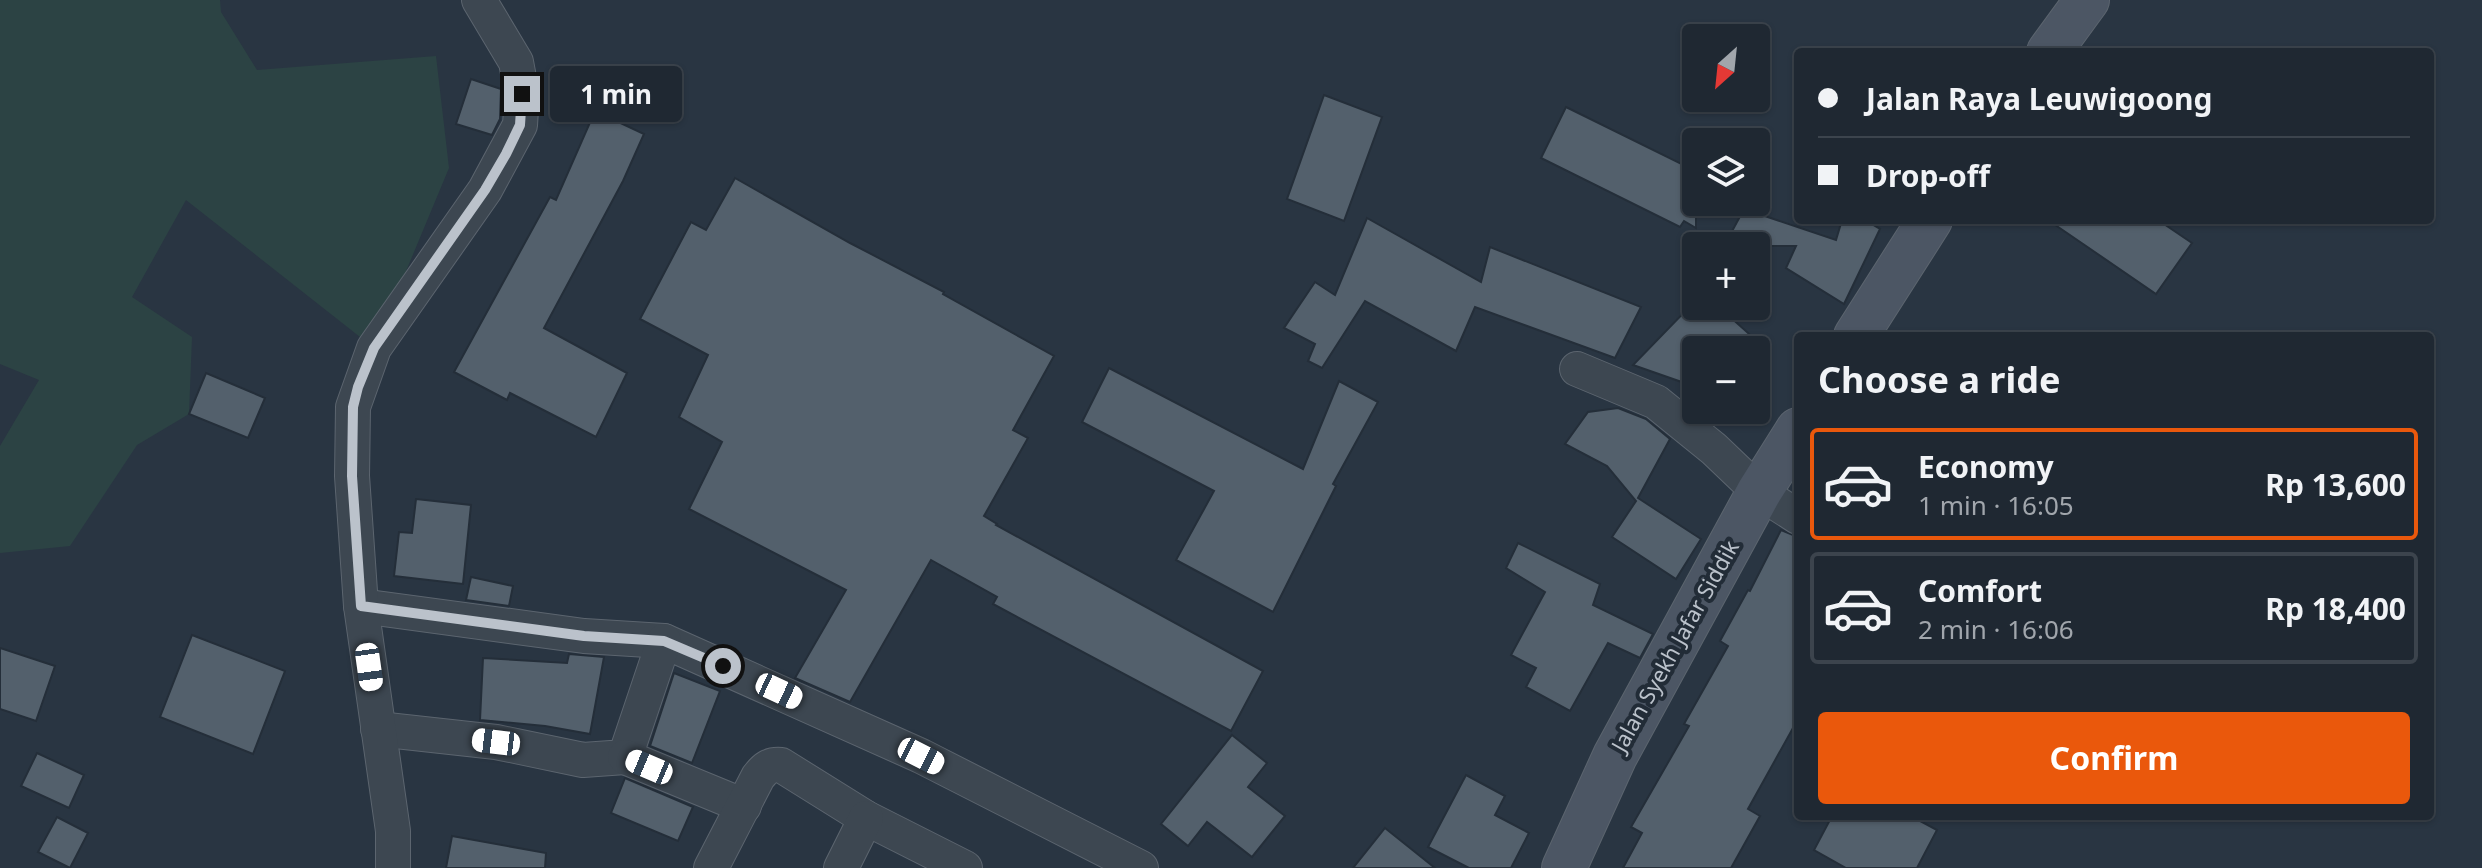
<!DOCTYPE html>
<html lang="en">
<head>
<meta charset="utf-8">
<style>
  :root { --surface:#1f2832; --page:#27303a; --text:#f1f3f6; --muted:#a1a6ac; --line:#3c444d; --accent:#ea580c }
  body { margin:0; font-family:"Noto Sans",sans-serif; background:var(--page); color:var(--text); height:100vh; display:flex; flex-direction:column; font-size:30px; white-space:nowrap }
  * { box-sizing:border-box; margin:0 }
  p { font-size:26px; color:var(--muted) }
  .icon { flex:none; width:44px; height:44px; fill:none; stroke:currentColor; stroke-width:2; stroke-linecap:round; stroke-linejoin:round }
  .map { position:relative; flex:1; overflow:hidden }
  .sheet { position:absolute; left:1794px; top:332px; width:640px; height:488px; display:flex; flex-direction:column; background:var(--surface); border-radius:8px; box-shadow:0 2px 6px #0004,0 0 0 2px var(--line) }
  .sheet>* { flex:none }
  .top-card { position:absolute; left:1794px; top:48px; width:640px; height:176px; border-radius:8px; box-shadow:0 2px 6px #0004,0 0 0 2px var(--line); display:grid; align-content:center; height:176px; padding:0 24px; background:var(--surface) }
  .needle { width:52px; rotate:207deg }
  .tools { position:absolute; left:1682px; top:24px; display:grid; gap:16px }
  .tools a { display:grid; place-items:center; width:88px; height:88px; border-radius:8px; background:var(--surface); box-shadow:0 2px 6px #0004,0 0 0 2px var(--line); font-size:40px }
  .end { position:absolute; width:36px; height:36px; margin:-18px; border:10px solid #bbc2cb; background:#111; box-shadow:0 0 0 4px #111 }
  .from { border-radius:50% }
  .bubble { position:absolute; height:56px; border-radius:8px; background:var(--surface); box-shadow:0 2px 6px #0004,0 0 0 2px var(--line); font-size:26px; font-weight:700; line-height:56px; text-align:center }
  .car { position:absolute; width:24px; height:48px; margin:-24px -12px; border-radius:10px; box-shadow:0 0 6px 2px #0007; background:linear-gradient(#fff 24%,#345 0 40%,#fff 0 76%,#345 0 86%,#fff 0) }
  .top-card b { display:flex; align-items:center; gap:28px; height:76px; font-size:30px }
  .top-card b+b { border-top:2px solid var(--line) }
  .top-card i { width:20px; height:20px; background:var(--text) }
  ul { padding:0; list-style:none }
  li { display:flex; align-items:center; gap:24px; height:112px; margin:0 16px 12px; padding:0 8px; border:4px solid var(--line); border-radius:8px }
  li div { flex:1 }
  li b { display:block; font-size:30px }
  li em { font-style:normal; font-weight:700 }
  li.active { border-color:var(--accent) }
  li>.icon { width:72px; height:72px; stroke-width:1.5 }
  h2 { padding:0 24px; font-size:36px; line-height:96px }
  .cta { display:flex; gap:16px; margin-top:auto; padding:16px 24px }
  .cta a { flex:1; height:92px; border-radius:8px; background:var(--accent); color:#fff; font-size:32px; font-weight:700; line-height:92px; text-align:center }
  .map>svg:first-child { display:block }
  .green { fill:#2c4344 }
  .building { fill:#53606c; stroke:#242e39; stroke-width:2 }
  .lines { fill:none; stroke-linecap:round; stroke-linejoin:round }
  .minor-casing { stroke:#5c656f; stroke-width:36 }
  .secondary-casing { stroke:#5c656f; stroke-width:46 }
  .minor { stroke:#3d4751; stroke-width:34 }
  .secondary { stroke:#4c5664; stroke-width:44 }
  .route { stroke:#bbc2cb; stroke-width:10 }
  .labels { text-anchor:middle; stroke-width:8; stroke-linejoin:round; paint-order:stroke }
  .street-label { font-size:22px; fill:#bbc2cb; stroke:#222c37 }
</style>
</head>
<body>
<div class="map">
<svg width="2482" height="868" viewBox="0 0 2482 868">
  <rect width="100%" height="100%" fill="#293542"/>
  <polygon class="green" points="0,0 220,0 221,12 257,70 436,56 449,168 374,348 186,200 132,297 192,337 189,414 137,445 70,546 0,553 0,446 39,380 0,364"/>
  <g class="building">
    <polygon points="471,79 501,89 500,119 492,135 456,124"/>
    <polygon points="1324,95 1382,117 1344,221 1287,199"/>
    <polygon points="1566,107 1696,171 1696,228 1684,221 1680,227 1541,158"/>
    <polygon points="595,111 644,134 623,181 544,328 627,373 596,437 510,393 507,400 454,372 550,197 556,200"/>
    <polygon points="735,178 850,243 944,292 943,294 1054,356 1013,430 1028,438 984,516 997,524 996,525 1263,671 1231,731 993,604 997,597 931,560 850,702 795,678 846,590 689,509 722,442 679,417 708,355 640,319 691,222 706,230"/>
    <polygon points="1744,209 1836,240 1842,220 1865,220 1880,229 1844,304 1786,268 1796,246 1724,246"/>
    <polygon points="1367,218 1481,282 1490,247 1641,307 1615,358 1475,307 1456,351 1365,301 1322,368 1308,361 1315,344 1284,328 1315,282 1335,295"/>
    <polygon points="2048,220 2158,220 2192,243 2156,294"/>
    <polygon points="1696,300 1696,306 1718,306 1767,350 1696,350 1696,387 1633,365"/>
    <polygon points="1109,368 1303,469 1339,381 1378,402 1333,484 1336,486 1273,612 1176,560 1214,491 1082,422"/>
    <polygon points="206,373 265,398 248,438 189,414"/>
    <polygon points="1618,408 1646,419 1670,439 1638,498 1701,539 1676,579 1612,537 1636,501 1607,466 1565,444 1588,412"/>
    <polygon points="416,499 471,505 463,584 394,576 399,532 412,533"/>
    <polygon points="1781,530 1798,537 1798,719 1748,809 1760,816 1731,868 1623,868 1642,833 1631,827 1689,726 1684,724 1728,646 1720,641 1748,590 1750,591"/>
    <polygon points="1518,543 1600,584 1593,605 1653,634 1640,658 1608,643 1570,711 1526,687 1536,668 1511,655 1545,592 1506,568"/>
    <polygon points="471,577 513,586 509,606 466,600"/>
    <polygon points="192,635 285,671 253,754 160,717"/>
    <polygon points="0,648 55,666 36,721 0,709"/>
    <polygon points="569,654 604,657 590,734 545,726 480,720 483,658 567,663"/>
    <polygon points="674,673 720,691 692,763 650,746"/>
    <polygon points="1232,735 1267,763 1248,787 1285,816 1252,857 1207,822 1188,846 1161,824"/>
    <polygon points="37,753 84,775 69,808 21,786"/>
    <polygon points="1466,775 1505,796 1495,815 1529,833 1511,868 1469,868 1428,847"/>
    <polygon points="625,778 693,807 678,841 611,813"/>
    <polygon points="1832,816 1911,816 1937,830 1917,868 1846,868 1814,850"/>
    <polygon points="57,817 88,833 70,868 38,852"/>
    <polygon points="1385,828 1435,868 1353,868"/>
    <polygon points="452,836 546,853 545,868 446,868"/>
  </g>
  <g class="lines">
    <g class="minor-casing">
      <g id="minor">
        <polyline points="1577,369 1656,402 1714,449 1759,492 1798,517"/>
        <polyline points="361,606 584,636 664,641 921,756 1141,868"/>
        <polyline points="378,729 496,742 583,760 625,757 664,641"/>
        <polyline points="625,757 744,806"/>
        <polyline points="393,868 393,831 361,606 352,476 353,407 374,348 485,190 520,125 522,94 516,62 479,0"/>
        <path d="M 711,868 L 758,777 C 765,768 770,764 781,765 L 866,818 L 965,868"/>
        <polyline points="841,868 866,818"/>
      </g>
    </g>
    <g class="secondary-casing">
      <g id="secondary">
        <polyline points="2049,52 2087,0"/>
        <polyline points="1856,336 1930,220"/>
        <polyline points="1564,868 1615,756 1759,492 1798,430"/>
      </g>
    </g>
    <use href="#minor" class="minor"/>
    <use href="#secondary" class="secondary"/>
  </g>
  <g class="lines">
    <polyline class="route" points="522,94 520,125 506,154 485,190 374,348 358,387 353,407 352,476 361,606 584,636 664,641 723,666"/>
  </g>
  <g class="labels">
    <g class="street-label">
      <text transform="translate(1675 646) rotate(-61)" y="8">Jalan Syekh Jafar Siddik</text>
    </g>
  </g>
</svg>
<div class="tools">
<a><svg class="needle" viewBox="-14 -14 28 28"><path d="M0-13l5 13h-10z" fill="#e53935"/><path d="M0 13l5-13h-10z" fill="#a1a6ac"/></svg></a>
<a><svg class="icon" aria-label="layers" viewBox="0 0 24 24"><path d="M12 4l9 5-9 5-9-5zM3 14l9 5 9-5"/></svg></a>
<a>+</a>
<a>−</a>
</div>
<i class="end from" style="left:723px;top:666px"></i>
<i class="end" style="left:522px;top:94px"></i>
<div class="bubble" style="left:550px;top:66px;width:132px">1 min</div>
<i class="car" style="left:369px;top:667px;rotate:172deg"></i>
<i class="car" style="left:779px;top:691px;rotate:115deg"></i>
<i class="car" style="left:496px;top:742px;rotate:277deg"></i>
<i class="car" style="left:921px;top:756px;rotate:117deg"></i>
<i class="car" style="left:649px;top:767px;rotate:293deg"></i>
<div class="top-card">
<b><i class="from"></i>Jalan Raya Leuwigoong</b>
<b><i></i>Drop-off</b>
</div>
<section class="sheet">
<h2>Choose a ride</h2>
<ul>
<li class="active"><svg class="icon" aria-label="car" viewBox="0 0 24 24"><path d="M5 17H2v-5l4-1 3-4h7l3 4 3 1v5h-3M9 17h6M6 11h13"/><circle cx="7" cy="17" r="2"/><circle cx="17" cy="17" r="2"/></svg><div><b>Economy</b><p>1 min · 16:05</p></div><em>Rp 13,600</em></li>
<li><svg class="icon" aria-label="car" viewBox="0 0 24 24"><path d="M5 17H2v-5l4-1 3-4h7l3 4 3 1v5h-3M9 17h6M6 11h13"/><circle cx="7" cy="17" r="2"/><circle cx="17" cy="17" r="2"/></svg><div><b>Comfort</b><p>2 min · 16:06</p></div><em>Rp 18,400</em></li>
</ul>
<div class="cta"><a>Confirm</a></div>
</section>
</div>
</body>
</html>
